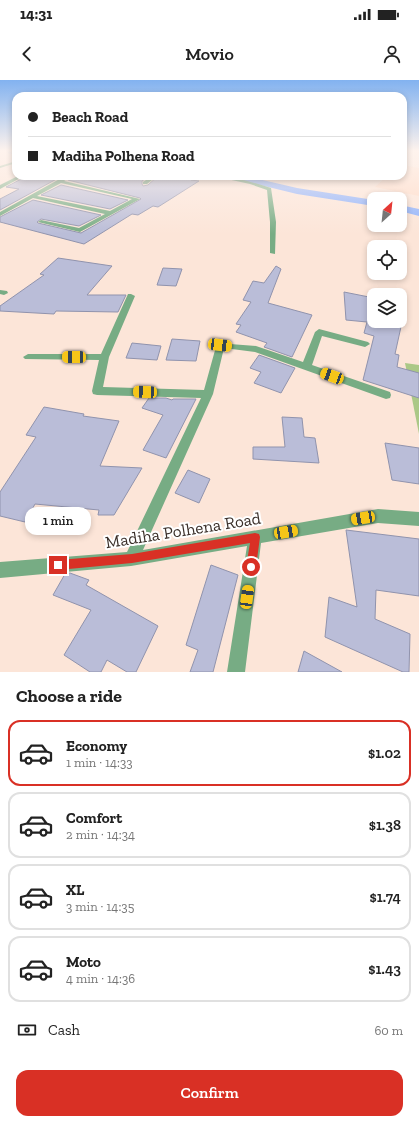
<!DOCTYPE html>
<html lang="en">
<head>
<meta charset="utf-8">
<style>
  :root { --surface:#fff; --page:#f6f6f6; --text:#222; --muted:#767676; --line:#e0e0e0; --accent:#d93025 }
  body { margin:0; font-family:"Zilla Slab",serif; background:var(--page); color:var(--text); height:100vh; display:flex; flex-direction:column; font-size:15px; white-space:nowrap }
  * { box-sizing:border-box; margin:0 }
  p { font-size:13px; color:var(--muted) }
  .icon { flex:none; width:22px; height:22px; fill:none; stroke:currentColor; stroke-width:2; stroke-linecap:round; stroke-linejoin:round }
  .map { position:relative; height:592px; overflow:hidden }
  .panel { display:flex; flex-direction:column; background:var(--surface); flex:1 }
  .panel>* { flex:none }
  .banner { position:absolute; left:12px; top:12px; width:395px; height:88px; border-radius:12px; box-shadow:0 2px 6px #0003; display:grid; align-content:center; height:88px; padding:0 16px; background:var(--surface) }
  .needle { width:26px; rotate:27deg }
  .controls { position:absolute; left:367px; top:112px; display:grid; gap:8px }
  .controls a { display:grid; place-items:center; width:40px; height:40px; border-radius:8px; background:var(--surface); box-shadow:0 2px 6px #0003; font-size:20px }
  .end { position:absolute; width:18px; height:18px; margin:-9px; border:5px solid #d93025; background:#fff; box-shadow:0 0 0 2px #fff }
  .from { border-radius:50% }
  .bubble { position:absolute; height:28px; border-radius:12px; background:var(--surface); box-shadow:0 2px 6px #0003; font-size:13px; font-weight:600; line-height:28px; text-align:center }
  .car { position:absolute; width:12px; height:24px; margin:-12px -6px; border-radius:5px; box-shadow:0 0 3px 1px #0007; background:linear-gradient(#f5c518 24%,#345 0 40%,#f5c518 0 76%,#345 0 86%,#f5c518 0) }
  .banner b { display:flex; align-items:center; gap:14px; height:38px; font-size:15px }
  .banner b+b { border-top:1px solid var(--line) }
  .banner i { width:10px; height:10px; background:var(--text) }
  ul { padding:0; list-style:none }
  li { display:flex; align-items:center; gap:12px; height:66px; margin:0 8px 6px; padding:0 8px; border:2px solid var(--line); border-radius:12px }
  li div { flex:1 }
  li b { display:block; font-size:15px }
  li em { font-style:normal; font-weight:600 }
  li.active { border-color:var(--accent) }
  li>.icon { width:36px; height:36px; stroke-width:1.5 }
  h2 { padding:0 16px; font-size:18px; line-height:48px }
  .pay { display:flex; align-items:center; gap:10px; height:44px; padding:0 16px; font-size:15px }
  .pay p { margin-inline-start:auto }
  .button { display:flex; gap:8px; margin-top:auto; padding:8px 16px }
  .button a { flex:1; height:46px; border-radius:12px; background:var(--accent); color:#fff; font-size:16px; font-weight:600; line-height:46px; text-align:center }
  .status { display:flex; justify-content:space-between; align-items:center; height:28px; padding:0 20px; background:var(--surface); direction:ltr }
  .status svg { height:11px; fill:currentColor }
  header { display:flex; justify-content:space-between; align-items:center; height:52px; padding:0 16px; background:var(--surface); font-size:18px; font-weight:600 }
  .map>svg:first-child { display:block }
  .built { fill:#fedac6 }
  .green { fill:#abc887 }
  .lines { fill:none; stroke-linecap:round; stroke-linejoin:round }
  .canal { fill:#8aaffd; fill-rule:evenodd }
  .building { fill:#babdd8; stroke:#9093ad }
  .minor { fill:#77ac84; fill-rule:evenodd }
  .route { fill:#d93025 }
  .labels { text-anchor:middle; stroke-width:4; stroke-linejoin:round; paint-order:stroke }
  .near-street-label { font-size:17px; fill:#392e28; stroke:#fff }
</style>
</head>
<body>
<div class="status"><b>14:31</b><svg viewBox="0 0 49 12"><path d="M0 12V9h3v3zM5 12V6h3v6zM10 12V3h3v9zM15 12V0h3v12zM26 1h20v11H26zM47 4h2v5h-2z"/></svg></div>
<header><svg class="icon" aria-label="back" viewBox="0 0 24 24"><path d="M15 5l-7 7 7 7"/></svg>Movio<svg class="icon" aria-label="person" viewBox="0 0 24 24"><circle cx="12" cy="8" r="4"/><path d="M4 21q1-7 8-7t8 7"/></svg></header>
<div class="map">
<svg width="419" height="592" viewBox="0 0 419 592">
  <rect width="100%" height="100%" fill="#fce5d8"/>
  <polygon class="built" points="403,85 419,88 419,116 375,107 387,96 403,96"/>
  <polygon class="green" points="405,283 419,285 419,354"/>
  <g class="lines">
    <g class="canal">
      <polygon points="7,71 16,71 16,75 8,73"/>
      <polygon points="229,96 246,96 297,108 374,120 374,126 297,114 231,98"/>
      <polygon points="400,125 419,129 419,136 400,131"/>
    </g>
  </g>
  <g class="building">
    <polygon points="27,96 62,96 0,130 0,119 19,109 6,107"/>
    <polygon points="72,96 149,96 142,101 142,104 143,106 148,105 158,96 197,96 191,100 199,101 158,127 153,126 138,135 132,134 84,164 0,142 0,137 33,120 101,135 79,146 41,139 37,142 38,143 81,153 141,119 140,118 68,100"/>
    <polygon points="61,105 128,120 110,129 41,115"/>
    <polygon points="58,178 112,186 87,215 126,215 118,232 56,231 54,234 0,231 0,226 44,195 40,194"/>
    <polygon points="276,186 281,189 268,223 312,235 292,277 264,267 267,263 236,252 241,245 236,244 251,222 243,220 253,201 264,203"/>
    <polygon points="163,188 182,189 176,206 157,205"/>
    <polygon points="344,212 374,218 374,241 400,241 400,223 406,224 395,274 399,275 397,287 419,293 419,318 363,300 374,256 364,253 367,242 346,240"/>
    <polygon points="172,259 200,261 196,281 166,280"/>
    <polygon points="132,263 161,266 157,280 126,278"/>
    <polygon points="259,275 295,288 281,313 254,303 261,292 250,288"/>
    <polygon points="149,318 166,318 172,320 173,319 196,319 166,378 143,370 163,335 142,328"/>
    <polygon points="44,327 84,334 83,336 119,341 100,386 142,388 114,435 98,435 99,430 35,424 25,442 0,436 0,412 36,357 26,355"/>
    <polygon points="282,337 302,338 304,357 315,358 319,383 253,379 253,367 285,367"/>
    <polygon points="385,363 419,368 419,404 392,400"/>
    <polygon points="188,390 210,399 199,423 175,413"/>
    <polygon points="346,450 419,459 419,516 376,510 375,539 410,554 409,592 403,592 325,557 329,517 357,527"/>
    <polygon points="211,485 238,495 213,592 190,592 198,570 186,565"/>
    <polygon points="70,493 89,500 86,505 158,546 136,592 127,592 107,580 101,592 90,592 64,575 91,530 53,515 65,494"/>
    <polygon points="304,571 342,592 298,592"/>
  </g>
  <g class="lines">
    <g class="minor">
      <polygon points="16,81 16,83 0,88 0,86"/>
      <polygon points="18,96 24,96 0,109 0,105"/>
      <path d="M 65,96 L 71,96 L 64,101 L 140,119 L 80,152 L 38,142 L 41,140 L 79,148 L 105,134 L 33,118 L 0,136 L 0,132 ZM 61,103 L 132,119 L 110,131 L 37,116 Z"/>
      <polygon points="152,96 157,96 147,104 143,104 143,102"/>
      <path d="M 213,96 C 233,96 252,102 271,108 L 276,142 L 275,174 L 270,173 L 270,142 L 267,110 L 250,104 Z"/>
      <polygon points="0,210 7,211 8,213 4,215 0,214"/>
      <polygon points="128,214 131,214 135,216 109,277 103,307 204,310 217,263 256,266 303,282 315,252 319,249 368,262 370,264 365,267 322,256 312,285 390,312 391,315 390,318 386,319 255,272 224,268 213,314 143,470 378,429 419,432 419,446 378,443 261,463 245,592 227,592 247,466 131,486 0,498 0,482 127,472 201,318 97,315 93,314 92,311 99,280 25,279 23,277 28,274 101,274"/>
    </g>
  </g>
  <linearGradient id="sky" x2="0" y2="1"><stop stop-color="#82b2f0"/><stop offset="0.46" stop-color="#fef3ed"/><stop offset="1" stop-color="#fef3ed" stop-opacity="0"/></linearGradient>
  <rect width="419" height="154" fill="url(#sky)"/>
  <polygon class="route" points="255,453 259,454 260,457 256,487 255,491 251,492 248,491 246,487 250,463 132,483 58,490 55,488 54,485 55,481 58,480 132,474"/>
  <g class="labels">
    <g class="near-street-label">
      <text transform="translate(183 450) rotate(-9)" y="6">Madiha Polhena Road</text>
    </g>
  </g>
</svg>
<div class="controls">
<a><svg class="needle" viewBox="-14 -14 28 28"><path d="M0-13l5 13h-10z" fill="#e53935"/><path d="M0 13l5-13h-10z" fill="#767676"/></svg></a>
<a><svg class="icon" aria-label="locate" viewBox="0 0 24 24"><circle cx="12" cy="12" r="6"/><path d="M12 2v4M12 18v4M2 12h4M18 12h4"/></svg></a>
<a><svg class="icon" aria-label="layers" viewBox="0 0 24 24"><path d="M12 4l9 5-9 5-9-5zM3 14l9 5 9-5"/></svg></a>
</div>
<i class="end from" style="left:251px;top:487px"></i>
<i class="end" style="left:58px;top:485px"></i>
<div class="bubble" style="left:25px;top:427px;width:66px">1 min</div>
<i class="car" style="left:220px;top:265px;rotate:97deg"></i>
<i class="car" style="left:74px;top:277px;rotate:271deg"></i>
<i class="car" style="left:332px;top:296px;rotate:290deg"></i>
<i class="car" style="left:145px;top:312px;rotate:272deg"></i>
<i class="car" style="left:363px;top:438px;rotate:260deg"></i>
<i class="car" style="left:286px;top:452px;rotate:80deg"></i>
<i class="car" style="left:247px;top:517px;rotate:8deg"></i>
<div class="banner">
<b><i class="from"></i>Beach Road</b>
<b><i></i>Madiha Polhena Road</b>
</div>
</div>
<section class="panel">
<h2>Choose a ride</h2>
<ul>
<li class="active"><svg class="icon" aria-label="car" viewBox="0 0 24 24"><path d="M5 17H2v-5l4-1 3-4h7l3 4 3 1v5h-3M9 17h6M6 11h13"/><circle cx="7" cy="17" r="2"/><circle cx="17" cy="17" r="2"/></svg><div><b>Economy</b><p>1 min · 14:33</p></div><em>$1.02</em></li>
<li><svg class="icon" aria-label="car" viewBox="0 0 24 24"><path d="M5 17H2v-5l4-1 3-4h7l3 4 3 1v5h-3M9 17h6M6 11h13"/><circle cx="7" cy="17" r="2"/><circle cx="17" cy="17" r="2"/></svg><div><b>Comfort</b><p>2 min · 14:34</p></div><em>$1.38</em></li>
<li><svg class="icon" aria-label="car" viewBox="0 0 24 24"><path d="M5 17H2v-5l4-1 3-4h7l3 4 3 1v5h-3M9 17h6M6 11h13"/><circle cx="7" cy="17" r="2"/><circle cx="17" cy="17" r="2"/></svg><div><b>XL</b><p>3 min · 14:35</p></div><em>$1.74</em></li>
<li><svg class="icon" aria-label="car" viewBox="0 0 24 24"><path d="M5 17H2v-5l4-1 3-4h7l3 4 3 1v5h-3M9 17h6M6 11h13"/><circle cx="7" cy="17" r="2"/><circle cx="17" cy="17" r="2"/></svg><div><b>Moto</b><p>4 min · 14:36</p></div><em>$1.43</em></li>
</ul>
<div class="pay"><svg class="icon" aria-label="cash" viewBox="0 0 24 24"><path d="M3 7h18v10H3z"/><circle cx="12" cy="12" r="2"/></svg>Cash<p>60 m</p></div>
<div class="button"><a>Confirm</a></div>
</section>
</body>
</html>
